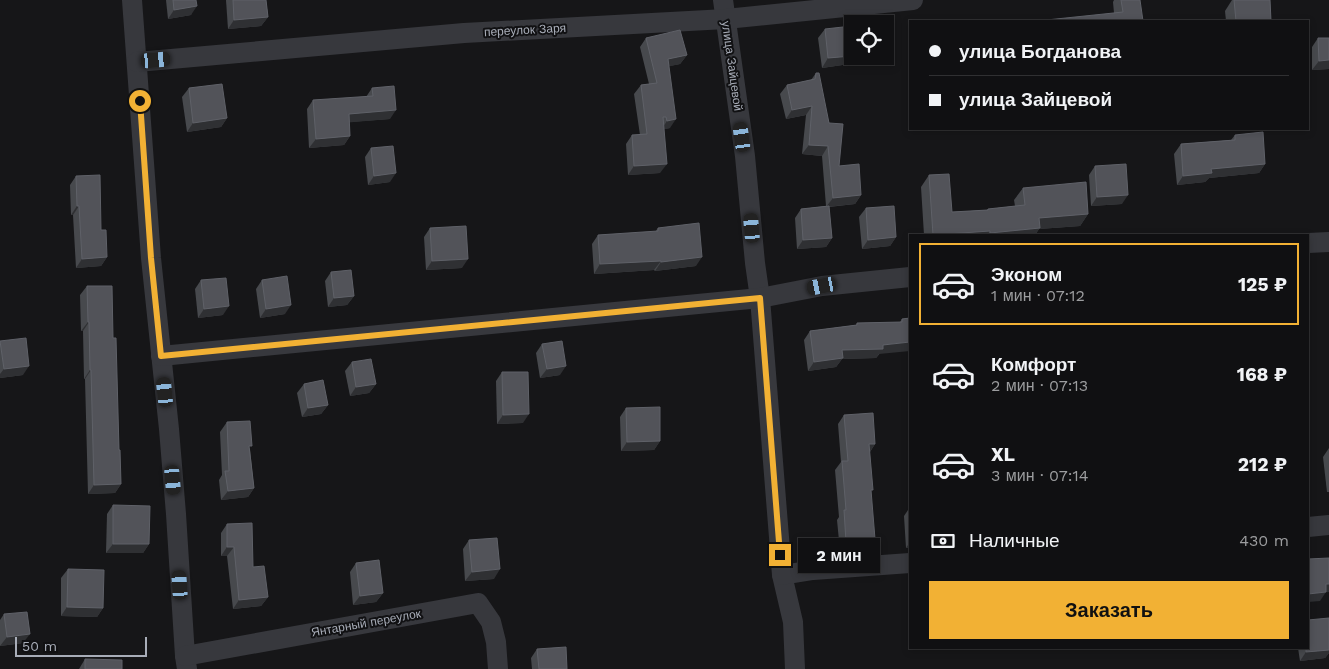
<!DOCTYPE html>
<html lang="ru">
<head>
<meta charset="utf-8">
<style>
  :root { --surface:#101012; --page:#19191b; --text:#f1f3f6; --muted:#9c9d9f; --line:#303032; --accent:#f2b134 }
  body { margin:0; font-family:"Work Sans",sans-serif; background:var(--page); color:var(--text); height:100vh; display:flex; flex-direction:column; font-size:19px; white-space:nowrap }
  * { box-sizing:border-box; margin:0 }
  p { font-size:16px; color:var(--muted) }
  .icon { flex:none; width:28px; height:28px; fill:none; stroke:currentColor; stroke-width:2; stroke-linecap:round; stroke-linejoin:round }
  .map { position:relative; flex:1; overflow:hidden }
  .sheet { position:absolute; left:909px; top:234px; width:400px; height:415px; display:flex; flex-direction:column; background:var(--surface); border-radius:0px; box-shadow:0 2px 8px #0003,0 0 0 1px var(--line) }
  .sheet>* { flex:none }
  .hud { position:absolute; left:909px; top:20px; width:400px; height:110px; border-radius:0px; box-shadow:0 2px 8px #0003,0 0 0 1px var(--line); display:grid; align-content:center; height:110px; padding:0 20px; background:var(--surface) }
  .tools { position:absolute; left:844px; top:15px; display:grid; gap:10px }
  .tools a { display:grid; place-items:center; width:50px; height:50px; border-radius:0px; background:var(--surface); box-shadow:0 2px 8px #0003,0 0 0 1px var(--line); font-size:25px }
  .scale { position:absolute; left:15px; bottom:12px; width:132px; box-sizing:border-box; padding-left:5px; border:2px solid #a8adb8; border-top:0; font-size:14px; line-height:18px; white-space:nowrap; color:#a8adb8; -webkit-text-stroke:4px #111113; paint-order:stroke }
  .end { position:absolute; width:22px; height:22px; margin:-11px; border:6px solid #f2b134; background:#111; box-shadow:0 0 0 2px #111 }
  .from { border-radius:50% }
  .bubble { position:absolute; height:35px; border-radius:0px; background:var(--surface); box-shadow:0 2px 8px #0003,0 0 0 1px var(--line); font-size:16px; font-weight:700; line-height:35px; text-align:center }
  .car { position:absolute; width:15px; height:30px; margin:-15px -8px; border-radius:6px; box-shadow:0 0 4px 1px #0007; background:linear-gradient(#222 24%,#8ab4d8 0 40%,#222 0 76%,#8ab4d8 0 86%,#222 0) }
  .hud b { display:flex; align-items:center; gap:18px; height:48px; font-size:19px }
  .hud b+b { border-top:1px solid var(--line) }
  .hud i { width:12px; height:12px; background:var(--text) }
  ul { padding:9px 0 0; list-style:none }
  li { display:flex; align-items:center; gap:15px; height:82px; margin:0 10px 8px; padding:0 10px; border:2px solid transparent; border-radius:0px }
  li div { flex:1 }
  li b { display:block; font-size:19px }
  li em { font-style:normal; font-weight:700 }
  li.selected { border-color:var(--accent) }
  li>.icon { width:45px; height:45px; stroke-width:1.5 }
  .pay { display:flex; align-items:center; gap:12px; height:55px; padding:0 20px; font-size:19px }
  .pay p { margin-inline-start:auto }
  .primary-button { display:flex; gap:10px; margin-top:auto; padding:10px 20px }
  .primary-button a { flex:1; height:58px; border-radius:0px; background:var(--accent); color:#111; font-size:20px; font-weight:700; line-height:58px; text-align:center }
  .map>svg:first-child { display:block }
  .lines { fill:none; stroke-linecap:round; stroke-linejoin:round }
  .street { stroke:#37383d; stroke-width:20 }
  .wall { fill:#47494d }
  .shaded-wall { fill:#2f3033 }
  .building { fill:#525359; stroke:#5f6168 }
  .route { stroke:#f2b134; stroke-width:6 }
  .labels { text-anchor:middle; stroke-width:4; stroke-linejoin:round; paint-order:stroke }
  .street-label { font-size:12px; fill:#a8adb8; stroke:#111113 }
</style>
</head>
<body>
<div class="map">
<svg width="1329" height="669" viewBox="0 0 1329 669">
  <rect width="100%" height="100%" fill="#161618"/>
  <g class="lines">
    <g class="street">
      <polyline points="132,0 151,258 169,429 176,514 185,656 187,669"/>
      <polyline points="723,0 745,156 755,263 760,298 782,575 793,622 795,669"/>
      <polyline points="137,62 464,33 726,19 913,0"/>
      <polyline points="1308,243 1329,242"/>
      <polyline points="161,356 760,298 822,286 910,277"/>
      <polyline points="1308,527 1329,525"/>
      <polyline points="782,575 813,570 910,563"/>
      <polyline points="185,656 478,603 491,622 496,642 498,669"/>
    </g>
  </g>
  <g class="wall">
    <polygon points="166,0 196,0 191,15 168,19"/>
    <polygon points="226,0 266,0 268,17 261,26 228,29"/>
    <polygon points="1114,0 1121,0 1143,21 1114,13 1113,2"/>
    <polygon points="1232,0 1270,0 1271,21 1226,21 1225,11"/>
    <polygon points="825,29 852,56 862,56 856,63 822,68 818,38"/>
    <polygon points="646,38 687,55 680,64 669,66 670,128 664,129 660,173 628,175 626,144 632,135 640,135 634,94 641,85 649,84 640,47"/>
    <polygon points="1318,38 1329,69 1312,70 1312,47"/>
    <polygon points="816,73 829,123 839,166 861,195 855,204 829,207 832,238 826,247 797,249 795,218 801,209 826,206 822,156 802,154 806,115 786,119 780,94 787,85 811,80"/>
    <polygon points="189,88 227,118 221,127 187,132 182,97"/>
    <polygon points="372,88 390,119 349,122 350,136 344,145 309,148 307,109 313,100 366,97"/>
    <polygon points="1235,135 1265,164 1259,173 1209,178 1205,182 1177,185 1174,154 1181,144 1231,140"/>
    <polygon points="371,148 390,182 368,185 365,157"/>
    <polygon points="1095,166 1122,204 1091,206 1089,175"/>
    <polygon points="929,175 952,212 987,210 988,209 1015,206 1014,200 1023,188 1088,214 1080,226 1039,229 1035,235 924,235 921,187"/>
    <polygon points="76,176 101,230 107,257 101,266 76,268 73,215 71,215 70,185"/>
    <polygon points="866,208 896,237 890,246 862,249 859,217"/>
    <polygon points="430,228 462,268 426,270 424,237"/>
    <polygon points="658,228 696,266 655,271 654,270 594,274 592,244 598,235 655,232"/>
    <polygon points="331,272 354,296 347,305 328,307 325,281"/>
    <polygon points="201,280 223,315 198,318 195,289"/>
    <polygon points="262,280 285,314 260,318 256,289"/>
    <polygon points="87,286 113,338 116,383 119,450 121,484 115,493 88,494 85,379 84,379 83,331 81,331 80,295"/>
    <polygon points="910,318 876,358 842,359 836,367 808,371 804,340 810,331 856,325 857,323 900,322 902,319"/>
    <polygon points="0,341 23,375 0,378"/>
    <polygon points="542,344 560,375 540,378 536,353"/>
    <polygon points="352,362 376,384 369,393 350,396 345,371"/>
    <polygon points="502,372 523,423 497,424 496,381"/>
    <polygon points="304,384 328,405 321,414 302,417 297,393"/>
    <polygon points="626,408 660,441 654,450 621,451 620,417"/>
    <polygon points="844,415 875,444 870,452 871,493 869,548 840,551 837,520 839,517 835,470 841,462 838,424"/>
    <polygon points="227,422 250,449 254,488 248,497 221,500 219,480 222,475 220,432"/>
    <polygon points="1329,448 1329,492 1327,492 1323,457"/>
    <polygon points="113,505 149,544 143,553 106,553 107,514"/>
    <polygon points="910,507 910,547 906,548 904,516"/>
    <polygon points="227,524 253,567 268,597 261,606 233,609 227,556 221,556 221,533"/>
    <polygon points="469,540 494,579 465,581 463,549"/>
    <polygon points="356,563 383,593 376,602 353,605 350,572"/>
    <polygon points="68,569 103,608 97,617 61,616 61,578"/>
    <polygon points="4,614 23,643 0,646 0,620"/>
    <polygon points="1329,621 1329,653 1325,658 1300,661 1298,648 1308,648"/>
    <polygon points="537,649 567,669 532,669 531,658"/>
    <polygon points="85,659 122,669 79,669"/>
  </g>
  <g class="shaded-wall">
    <polygon points="197,6 191,15 168,19 174,10"/>
    <polygon points="268,17 261,26 228,29 234,20"/>
    <polygon points="687,55 680,64 662,68 668,59"/>
    <polygon points="852,56 862,56 856,63 822,68 828,58"/>
    <polygon points="1329,60 1329,69 1312,70 1319,61"/>
    <polygon points="812,106 806,115 786,119 792,110"/>
    <polygon points="396,110 390,119 342,123 349,114"/>
    <polygon points="227,118 221,127 187,132 193,123"/>
    <polygon points="676,119 670,128 661,130 667,121"/>
    <polygon points="350,136 344,145 309,148 316,139"/>
    <polygon points="809,145 828,146 822,156 802,154"/>
    <polygon points="667,164 660,173 628,175 634,166"/>
    <polygon points="1265,164 1259,173 1209,178 1205,182 1177,185 1183,176 1211,169"/>
    <polygon points="396,173 390,182 368,185 374,176"/>
    <polygon points="861,195 855,204 826,207 833,198"/>
    <polygon points="1128,195 1122,204 1091,206 1097,197"/>
    <polygon points="77,206 79,206 73,215 71,215"/>
    <polygon points="1088,214 1080,226 1039,229 1035,235 989,235 990,233 1039,218"/>
    <polygon points="990,231 987,235 937,235"/>
    <polygon points="896,237 890,246 862,249 868,240"/>
    <polygon points="832,238 826,247 797,249 803,240"/>
    <polygon points="107,257 101,266 76,268 82,259"/>
    <polygon points="702,257 696,266 655,271 661,262"/>
    <polygon points="468,259 462,268 426,270 432,261"/>
    <polygon points="661,261 654,270 594,274 600,264"/>
    <polygon points="354,296 347,305 328,307 334,298"/>
    <polygon points="291,305 285,314 260,318 266,309"/>
    <polygon points="229,306 223,315 198,318 204,309"/>
    <polygon points="88,322 89,322 83,331 81,331"/>
    <polygon points="910,342 910,351 879,354 876,358 842,359 836,367 808,371 814,362 842,350"/>
    <polygon points="29,366 23,375 0,378 0,374 4,369"/>
    <polygon points="566,366 560,375 540,378 547,369"/>
    <polygon points="90,370 91,370 85,379 84,379"/>
    <polygon points="376,384 369,393 350,396 356,387"/>
    <polygon points="328,405 321,414 302,417 308,408"/>
    <polygon points="529,414 523,423 497,424 503,415"/>
    <polygon points="660,441 654,450 621,451 627,442"/>
    <polygon points="869,444 875,444 869,453"/>
    <polygon points="121,484 115,493 88,494 94,485"/>
    <polygon points="254,488 248,497 221,500 228,491"/>
    <polygon points="875,539 869,548 840,551 846,542"/>
    <polygon points="910,542 910,547 906,548"/>
    <polygon points="113,544 149,544 143,553 106,553"/>
    <polygon points="227,547 234,547 227,556 221,556"/>
    <polygon points="500,569 494,579 465,581 472,572"/>
    <polygon points="1326,584 1329,584 1329,592 1319,593"/>
    <polygon points="1326,592 1320,601 1308,602 1308,594"/>
    <polygon points="383,593 376,602 353,605 360,596"/>
    <polygon points="268,597 261,606 233,609 239,600"/>
    <polygon points="67,607 103,608 97,617 61,616"/>
    <polygon points="30,634 23,643 0,646 7,637"/>
    <polygon points="1329,650 1329,653 1325,658 1300,661 1306,652"/>
  </g>
  <g class="building">
    <polygon points="173,0 196,0 197,6 174,10"/>
    <polygon points="233,0 266,0 268,17 234,20"/>
    <polygon points="1121,0 1140,0 1143,21 1037,21 1123,12"/>
    <polygon points="1234,0 1270,0 1271,21 1236,21"/>
    <polygon points="852,26 852,56 828,58 825,29"/>
    <polygon points="680,30 687,55 668,59 676,119 667,121 666,117 663,117 667,164 634,166 632,135 647,134 641,85 657,83 646,38"/>
    <polygon points="1318,38 1329,38 1329,60 1319,61"/>
    <polygon points="816,73 819,73 829,123 843,124 839,166 859,164 861,195 833,198 828,146 809,145 812,106 792,110 787,85 815,79"/>
    <polygon points="222,84 227,118 193,123 189,88"/>
    <polygon points="394,86 396,110 349,114 350,136 316,139 313,100 373,96 372,88"/>
    <polygon points="1263,132 1265,164 1211,169 1212,173 1183,176 1181,144 1235,140 1235,135"/>
    <polygon points="393,146 396,173 374,176 371,148"/>
    <polygon points="1126,164 1128,195 1097,197 1095,166"/>
    <polygon points="949,174 952,212 988,210 988,209 1025,205 1023,188 1086,182 1088,214 1039,218 1040,228 990,233 990,231 933,235 929,175"/>
    <polygon points="100,175 101,230 106,230 107,257 82,259 79,206 77,206 76,176"/>
    <polygon points="829,206 832,238 803,240 801,209"/>
    <polygon points="894,206 896,237 868,240 866,208"/>
    <polygon points="699,223 702,257 661,262 661,261 600,264 598,235 658,231 658,228"/>
    <polygon points="466,226 468,259 432,261 430,228"/>
    <polygon points="351,270 354,296 334,298 331,272"/>
    <polygon points="287,276 291,305 266,309 262,280"/>
    <polygon points="226,278 229,306 204,309 201,280"/>
    <polygon points="87,286 112,286 113,338 116,338 119,450 120,450 121,484 94,485 91,370 90,370 89,322 88,322"/>
    <polygon points="910,318 910,342 883,345 883,349 842,350 843,358 814,362 810,331 857,325 857,323 902,322 902,319"/>
    <polygon points="26,338 29,366 4,369 0,341"/>
    <polygon points="562,341 566,366 547,369 542,344"/>
    <polygon points="371,359 376,384 356,387 352,362"/>
    <polygon points="502,372 528,372 529,414 503,415"/>
    <polygon points="323,380 328,405 308,408 304,384"/>
    <polygon points="660,407 660,441 627,442 626,408"/>
    <polygon points="873,413 875,444 869,444 873,490 871,490 875,539 846,542 844,510 846,510 842,461 848,461 844,415"/>
    <polygon points="250,421 252,446 249,446 254,488 228,491 225,471 229,471 227,422"/>
    <polygon points="113,505 150,506 149,544 113,544"/>
    <polygon points="252,523 253,567 264,566 268,597 239,600 234,547 227,547 227,524"/>
    <polygon points="497,538 500,569 472,572 469,540"/>
    <polygon points="1329,558 1329,584 1326,584 1326,592 1308,594 1308,559"/>
    <polygon points="379,560 383,593 360,596 356,563"/>
    <polygon points="68,569 104,570 103,608 67,607"/>
    <polygon points="27,612 30,634 7,637 4,614"/>
    <polygon points="1329,618 1329,650 1306,652 1306,648 1308,648 1308,620"/>
    <polygon points="566,647 567,669 539,669 537,649"/>
    <polygon points="85,659 122,660 122,669 85,669"/>
  </g>
  <g class="lines">
    <polyline class="route" points="140,101 151,258 161,356 760,298 780,555"/>
  </g>
  <g class="labels">
    <g class="street-label">
      <text transform="translate(525 30) rotate(-3)" y="4">переулок Заря</text>
      <text transform="translate(732 66) rotate(82)" y="4">улица Зайцевой</text>
      <text transform="translate(366 623) rotate(-10)" y="4">Янтарный переулок</text>
    </g>
  </g>
</svg>
<div class="tools">
<a><svg class="icon" aria-label="locate" viewBox="0 0 24 24"><circle cx="12" cy="12" r="6"/><path d="M12 2v4M12 18v4M2 12h4M18 12h4"/></svg></a>
</div>
<div class="scale">50 m</div>
<i class="end from" style="left:140px;top:101px"></i>
<i class="end" style="left:780px;top:555px"></i>
<div class="bubble" style="left:798px;top:538px;width:82px">2 мин</div>
<i class="car" style="left:156px;top:60px;rotate:85deg"></i>
<i class="car" style="left:742px;top:137px;rotate:352deg"></i>
<i class="car" style="left:752px;top:228px;rotate:355deg"></i>
<i class="car" style="left:822px;top:286px;rotate:259deg"></i>
<i class="car" style="left:165px;top:392px;rotate:354deg"></i>
<i class="car" style="left:173px;top:480px;rotate:175deg"></i>
<i class="car" style="left:180px;top:585px;rotate:356deg"></i>
<div class="hud">
<b><i class="from"></i>улица Богданова</b>
<b><i></i>улица Зайцевой</b>
</div>
<section class="sheet">
<ul>
<li class="selected"><svg class="icon" aria-label="car" viewBox="0 0 24 24"><path d="M5 17H2v-5l4-1 3-4h7l3 4 3 1v5h-3M9 17h6M6 11h13"/><circle cx="7" cy="17" r="2"/><circle cx="17" cy="17" r="2"/></svg><div><b>Эконом</b><p>1 мин · 07:12</p></div><em>125 ₽</em></li>
<li><svg class="icon" aria-label="car" viewBox="0 0 24 24"><path d="M5 17H2v-5l4-1 3-4h7l3 4 3 1v5h-3M9 17h6M6 11h13"/><circle cx="7" cy="17" r="2"/><circle cx="17" cy="17" r="2"/></svg><div><b>Комфорт</b><p>2 мин · 07:13</p></div><em>168 ₽</em></li>
<li><svg class="icon" aria-label="car" viewBox="0 0 24 24"><path d="M5 17H2v-5l4-1 3-4h7l3 4 3 1v5h-3M9 17h6M6 11h13"/><circle cx="7" cy="17" r="2"/><circle cx="17" cy="17" r="2"/></svg><div><b>XL</b><p>3 мин · 07:14</p></div><em>212 ₽</em></li>
</ul>
<div class="pay"><svg class="icon" aria-label="cash" viewBox="0 0 24 24"><path d="M3 7h18v10H3z"/><circle cx="12" cy="12" r="2"/></svg>Наличные<p>430 m</p></div>
<div class="primary-button"><a>Заказать</a></div>
</section>
</div>
</body>
</html>
